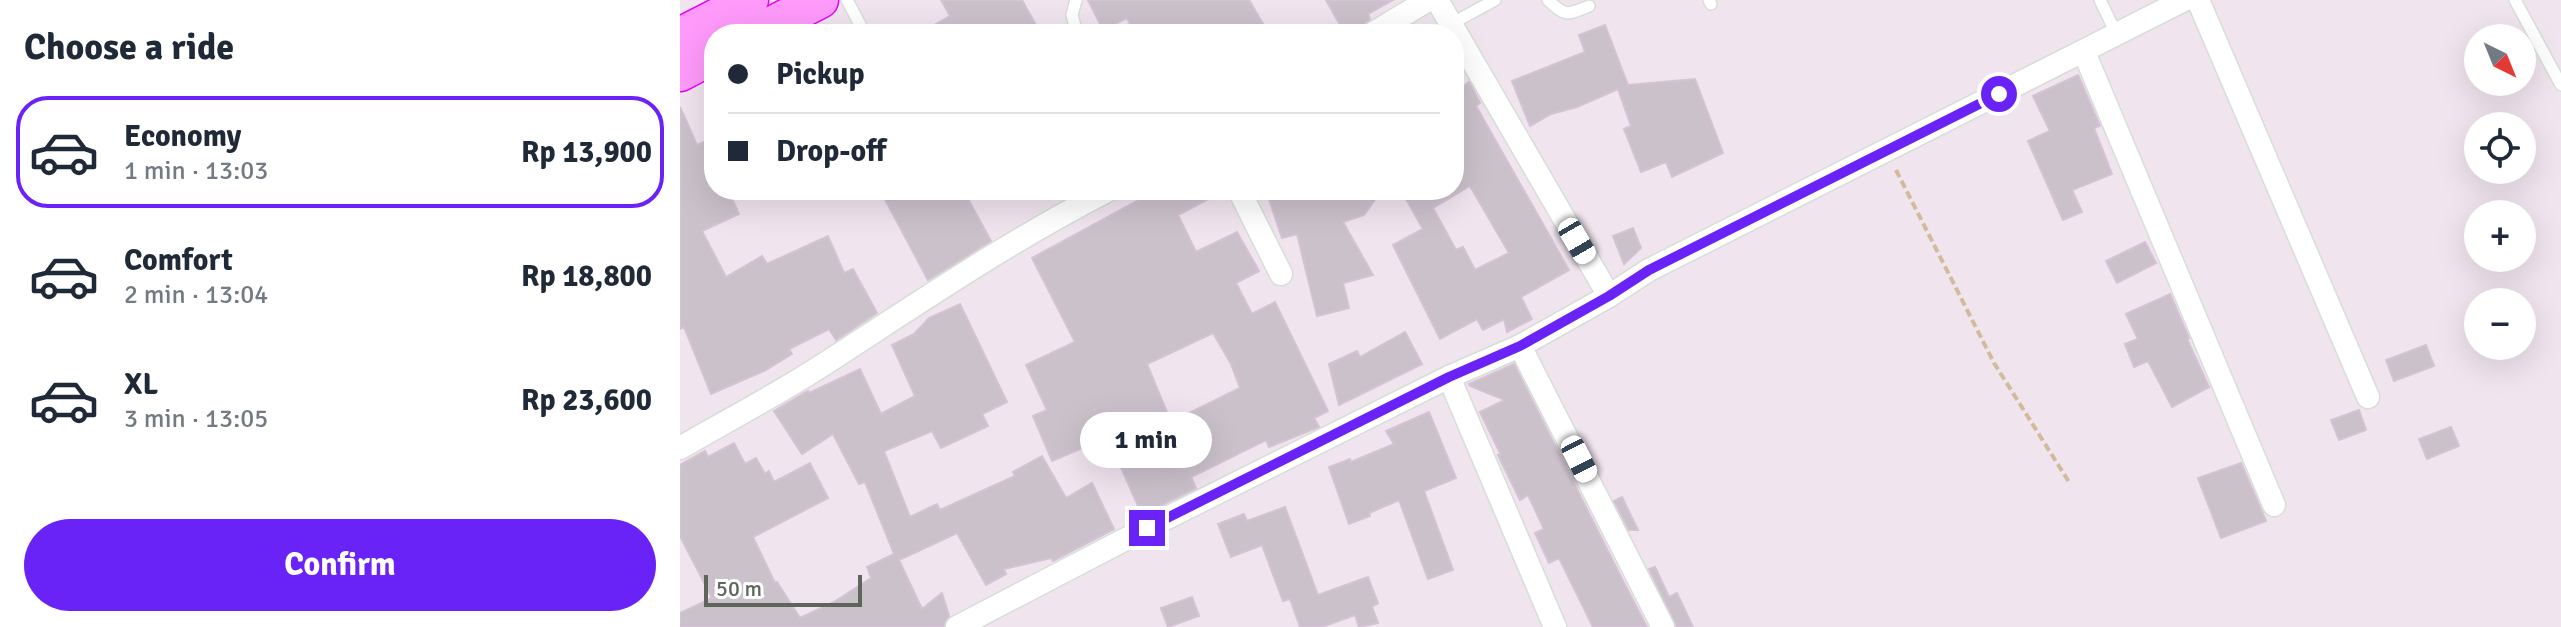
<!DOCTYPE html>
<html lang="en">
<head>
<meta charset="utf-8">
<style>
  :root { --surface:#fff; --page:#f6f6f7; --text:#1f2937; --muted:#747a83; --line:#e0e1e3; --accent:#6923f7 }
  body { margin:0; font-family:Signika,sans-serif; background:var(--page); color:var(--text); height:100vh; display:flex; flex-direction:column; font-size:30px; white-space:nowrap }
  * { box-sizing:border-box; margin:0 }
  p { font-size:26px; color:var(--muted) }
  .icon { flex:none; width:44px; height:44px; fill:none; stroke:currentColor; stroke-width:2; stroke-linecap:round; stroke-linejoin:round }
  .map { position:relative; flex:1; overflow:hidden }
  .side { display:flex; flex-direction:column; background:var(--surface); width:680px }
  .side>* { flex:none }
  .guide { position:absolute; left:24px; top:24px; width:760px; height:176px; border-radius:32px; box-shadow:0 8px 32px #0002; display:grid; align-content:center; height:176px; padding:0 24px; background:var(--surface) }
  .needle { width:52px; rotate:137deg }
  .tools { position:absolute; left:1784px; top:24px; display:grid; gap:16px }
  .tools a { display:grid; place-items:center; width:72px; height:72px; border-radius:50%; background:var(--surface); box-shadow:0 8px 32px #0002; font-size:40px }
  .scale { position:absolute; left:24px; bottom:20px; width:158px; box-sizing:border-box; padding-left:8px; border:4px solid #5e665c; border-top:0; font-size:22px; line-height:28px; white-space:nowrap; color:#5e665c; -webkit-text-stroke:6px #fff; paint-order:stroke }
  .end { position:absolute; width:36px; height:36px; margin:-18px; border:10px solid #6923f7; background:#fff; box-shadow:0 0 0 4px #fff }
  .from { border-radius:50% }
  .bubble { position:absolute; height:56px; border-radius:28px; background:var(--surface); box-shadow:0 8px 32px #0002; font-size:26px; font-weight:700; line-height:56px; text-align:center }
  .car { position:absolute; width:24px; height:48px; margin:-24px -12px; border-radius:10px; box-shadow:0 0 6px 2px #0007; background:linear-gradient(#fff 24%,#345 0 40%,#fff 0 76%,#345 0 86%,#fff 0) }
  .guide b { display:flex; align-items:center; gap:28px; height:76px; font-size:30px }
  .guide b+b { border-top:2px solid var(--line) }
  .guide i { width:20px; height:20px; background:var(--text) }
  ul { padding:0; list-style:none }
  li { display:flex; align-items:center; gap:24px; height:112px; margin:0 16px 12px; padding:0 8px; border:4px solid transparent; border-radius:32px }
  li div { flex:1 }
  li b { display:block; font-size:30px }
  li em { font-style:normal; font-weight:700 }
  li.on { border-color:var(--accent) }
  li>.icon { width:72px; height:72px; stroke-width:1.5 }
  h2 { padding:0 24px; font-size:36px; line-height:96px }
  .action { display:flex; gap:16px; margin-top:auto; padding:16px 24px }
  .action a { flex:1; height:92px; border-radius:48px; background:var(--accent); color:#fff; font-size:32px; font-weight:700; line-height:92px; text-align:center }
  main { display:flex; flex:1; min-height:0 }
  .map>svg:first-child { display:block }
  .building { fill:#cbc1cb; stroke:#d4c2d5; stroke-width:2; fill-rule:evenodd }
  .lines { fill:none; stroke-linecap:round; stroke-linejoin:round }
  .service-casing { stroke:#d7ded7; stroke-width:14 }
  .minor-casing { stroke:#d7ded7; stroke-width:25 }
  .trunk-casing { stroke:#e500f3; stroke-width:39 }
  .path { stroke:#d4ba9c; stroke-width:4; stroke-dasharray:8 4; stroke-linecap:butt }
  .service { stroke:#fff; stroke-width:11 }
  .minor { stroke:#fff; stroke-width:22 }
  .trunk { stroke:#ff9afb; stroke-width:36 }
  .route { stroke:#6923f7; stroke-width:10 }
</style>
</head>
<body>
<main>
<section class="side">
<h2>Choose a ride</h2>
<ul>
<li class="on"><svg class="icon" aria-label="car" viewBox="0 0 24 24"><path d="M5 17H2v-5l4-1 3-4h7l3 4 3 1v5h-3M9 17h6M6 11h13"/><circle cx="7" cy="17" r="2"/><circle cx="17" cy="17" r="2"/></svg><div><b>Economy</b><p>1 min · 13:03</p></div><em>Rp 13,900</em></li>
<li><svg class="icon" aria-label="car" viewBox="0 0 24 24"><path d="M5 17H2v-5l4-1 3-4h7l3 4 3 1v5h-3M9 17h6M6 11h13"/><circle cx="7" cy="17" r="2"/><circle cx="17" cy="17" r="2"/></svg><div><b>Comfort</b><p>2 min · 13:04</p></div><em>Rp 18,800</em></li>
<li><svg class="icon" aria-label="car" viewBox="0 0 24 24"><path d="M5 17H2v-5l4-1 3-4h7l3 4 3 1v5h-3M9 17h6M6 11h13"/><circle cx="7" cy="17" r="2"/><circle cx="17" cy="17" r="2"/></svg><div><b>XL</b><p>3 min · 13:05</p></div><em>Rp 23,600</em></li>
</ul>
<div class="action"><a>Confirm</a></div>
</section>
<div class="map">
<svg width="1881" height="627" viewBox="0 0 1881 627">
  <rect width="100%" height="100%" fill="#f0e4ef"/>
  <g class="building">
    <polygon points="261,0 342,0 361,34 238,34 270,16"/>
    <polygon points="408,0 569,0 589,34 455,34 447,18 423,30"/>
    <polygon points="646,0 713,0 688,14 690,19 674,34 665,34"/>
    <polygon points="925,25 948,85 1015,79 1043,153 992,177 986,162 961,172 944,129 951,126 938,89 897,107 871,114 850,126 832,81 905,52 899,35"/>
    <polygon points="1398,75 1420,126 1414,128 1432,174 1392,190 1402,212 1383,220 1348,141 1370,131 1353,96"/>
    <path d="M 789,82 L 800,103 L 796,106 L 889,270 L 841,297 L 852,319 L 827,332 L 824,319 L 803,330 L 797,319 L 760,339 L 713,245 L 743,229 L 721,190 L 774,190 L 774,93 ZM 790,186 L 829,253 L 795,270 L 783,247 L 776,250 L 753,208 Z"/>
    <polygon points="0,107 17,145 26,141 34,159 34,190 48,190 59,214 22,231 46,277 82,256 87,264 148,236 164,273 173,269 197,313 156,340 149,329 109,349 112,354 84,371 31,394 4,327 0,329"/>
    <polygon points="200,190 283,190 311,241 248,280"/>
    <path d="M 453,190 L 545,190 L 498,215 L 516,252 L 557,232 L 579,271 L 556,283 L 572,314 L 595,302 L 648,411 L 634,418 L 639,427 L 589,447 L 586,440 L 511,477 L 516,488 L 462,515 L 432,447 L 426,451 L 421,440 L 372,461 L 353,416 L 367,410 L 346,365 L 395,342 L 352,258 L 459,200 ZM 533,333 L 551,364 L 560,388 L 491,422 L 467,364 ZM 491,422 L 504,450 L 474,464 L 460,434 Z"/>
    <polygon points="586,190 702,190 684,215 663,222 693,275 663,283 669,308 637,316 617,234 602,238"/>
    <polygon points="953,228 961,248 944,264 933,236"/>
    <polygon points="1465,242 1476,263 1437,283 1426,261"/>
    <polygon points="1490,294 1509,338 1507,339 1529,387 1492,407 1468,361 1454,367 1445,344 1458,339 1446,314"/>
    <polygon points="280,304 327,402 302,414 308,426 261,448 252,431 204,451 230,517 257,504 260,510 335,476 333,472 362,456 386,498 412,483 434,529 373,561 371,558 324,569 326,574 306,585 277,533 219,560 242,609 262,593 269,616 263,627 0,627 0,613 32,598 0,536 0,465 25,451 28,457 54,443 65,464 76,458 85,474 89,471 94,482 130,463 148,498 73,537 95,583 97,582 120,618 154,602 191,578 187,567 214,554 185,482 179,484 153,434 122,454 94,411 128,391 129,393 180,369 201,414 235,396 212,345 234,334 249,318"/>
    <polygon points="725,332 742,364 659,405 649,364 677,351 680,357"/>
    <polygon points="1746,345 1754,366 1714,381 1706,360"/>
    <polygon points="834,364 943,581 967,627 913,627 879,558 869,563 855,533 864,529 848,495 840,500 818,455 821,455 800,412 825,400 790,386 789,384"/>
    <polygon points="1679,410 1686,430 1659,440 1651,420"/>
    <polygon points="749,412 776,478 744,491 773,570 748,579 719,500 689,513 690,516 669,524 649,467 670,459 671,462 714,444 706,431"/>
    <polygon points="1771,427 1779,446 1747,459 1739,439"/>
    <polygon points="1561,463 1586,521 1541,538 1518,478"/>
    <polygon points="942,497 958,530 949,530 934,501"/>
    <polygon points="605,507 638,595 688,577 698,603 692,607 698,623 679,627 675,615 642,627 620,627 610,599 603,601 582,545 551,557 538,524 564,514 567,521"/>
    <polygon points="975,567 989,597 997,593 1013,627 997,627 969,569"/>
    <polygon points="512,597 519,616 488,627 481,608"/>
  </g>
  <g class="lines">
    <g class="service-casing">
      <g id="service">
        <polyline points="167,0 185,34"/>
        <polyline points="396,0 392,15 397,34"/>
        <path d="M 868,0 C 886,17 887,15 909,6"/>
        <polyline points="1029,0 1031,4"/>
        <polyline points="1420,0 1436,33"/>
        <polyline points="1835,0 1881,85"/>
        <polyline points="771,24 815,0"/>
      </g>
    </g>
    <g class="minor-casing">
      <g id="minor">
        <polyline points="757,0 929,296"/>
        <polyline points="1518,0 1688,397"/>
        <polyline points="692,34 748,0"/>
        <polyline points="1404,52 1594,505"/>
        <polyline points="559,190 601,274"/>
        <polyline points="840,346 983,627"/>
        <polyline points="769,377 875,627"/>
        <path d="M 0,448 C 46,421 93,397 138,368 C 233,307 327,242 429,190"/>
        <polyline points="277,627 467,528 769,377 840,346 929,296 969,270 1504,0"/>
      </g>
    </g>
    <g class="trunk-casing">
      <g id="trunk">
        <polyline points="74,34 140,0"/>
        <polyline points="0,36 70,0"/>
        <polyline points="0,73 34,55"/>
      </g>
    </g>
    <polyline class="path" points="1216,170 1314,363 1389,482"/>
    <use href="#service" class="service"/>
    <use href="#minor" class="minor"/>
    <use href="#trunk" class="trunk"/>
  </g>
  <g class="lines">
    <polyline class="route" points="467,528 769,377 840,346 929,296 969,270 1319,94"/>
  </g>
</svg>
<div class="tools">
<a><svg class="needle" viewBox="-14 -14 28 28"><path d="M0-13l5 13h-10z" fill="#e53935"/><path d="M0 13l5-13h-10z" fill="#747a83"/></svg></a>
<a><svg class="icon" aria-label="locate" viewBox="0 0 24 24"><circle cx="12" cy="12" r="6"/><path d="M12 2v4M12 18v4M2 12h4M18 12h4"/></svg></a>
<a>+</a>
<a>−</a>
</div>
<div class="scale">50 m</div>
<i class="end from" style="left:1319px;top:94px"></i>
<i class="end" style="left:467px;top:528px"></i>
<div class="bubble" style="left:400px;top:412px;width:132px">1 min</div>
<i class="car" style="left:897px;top:241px;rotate:150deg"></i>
<i class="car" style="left:899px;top:459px;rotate:153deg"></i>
<div class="guide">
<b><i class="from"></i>Pickup</b>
<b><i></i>Drop-off</b>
</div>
</div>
</main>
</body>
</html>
